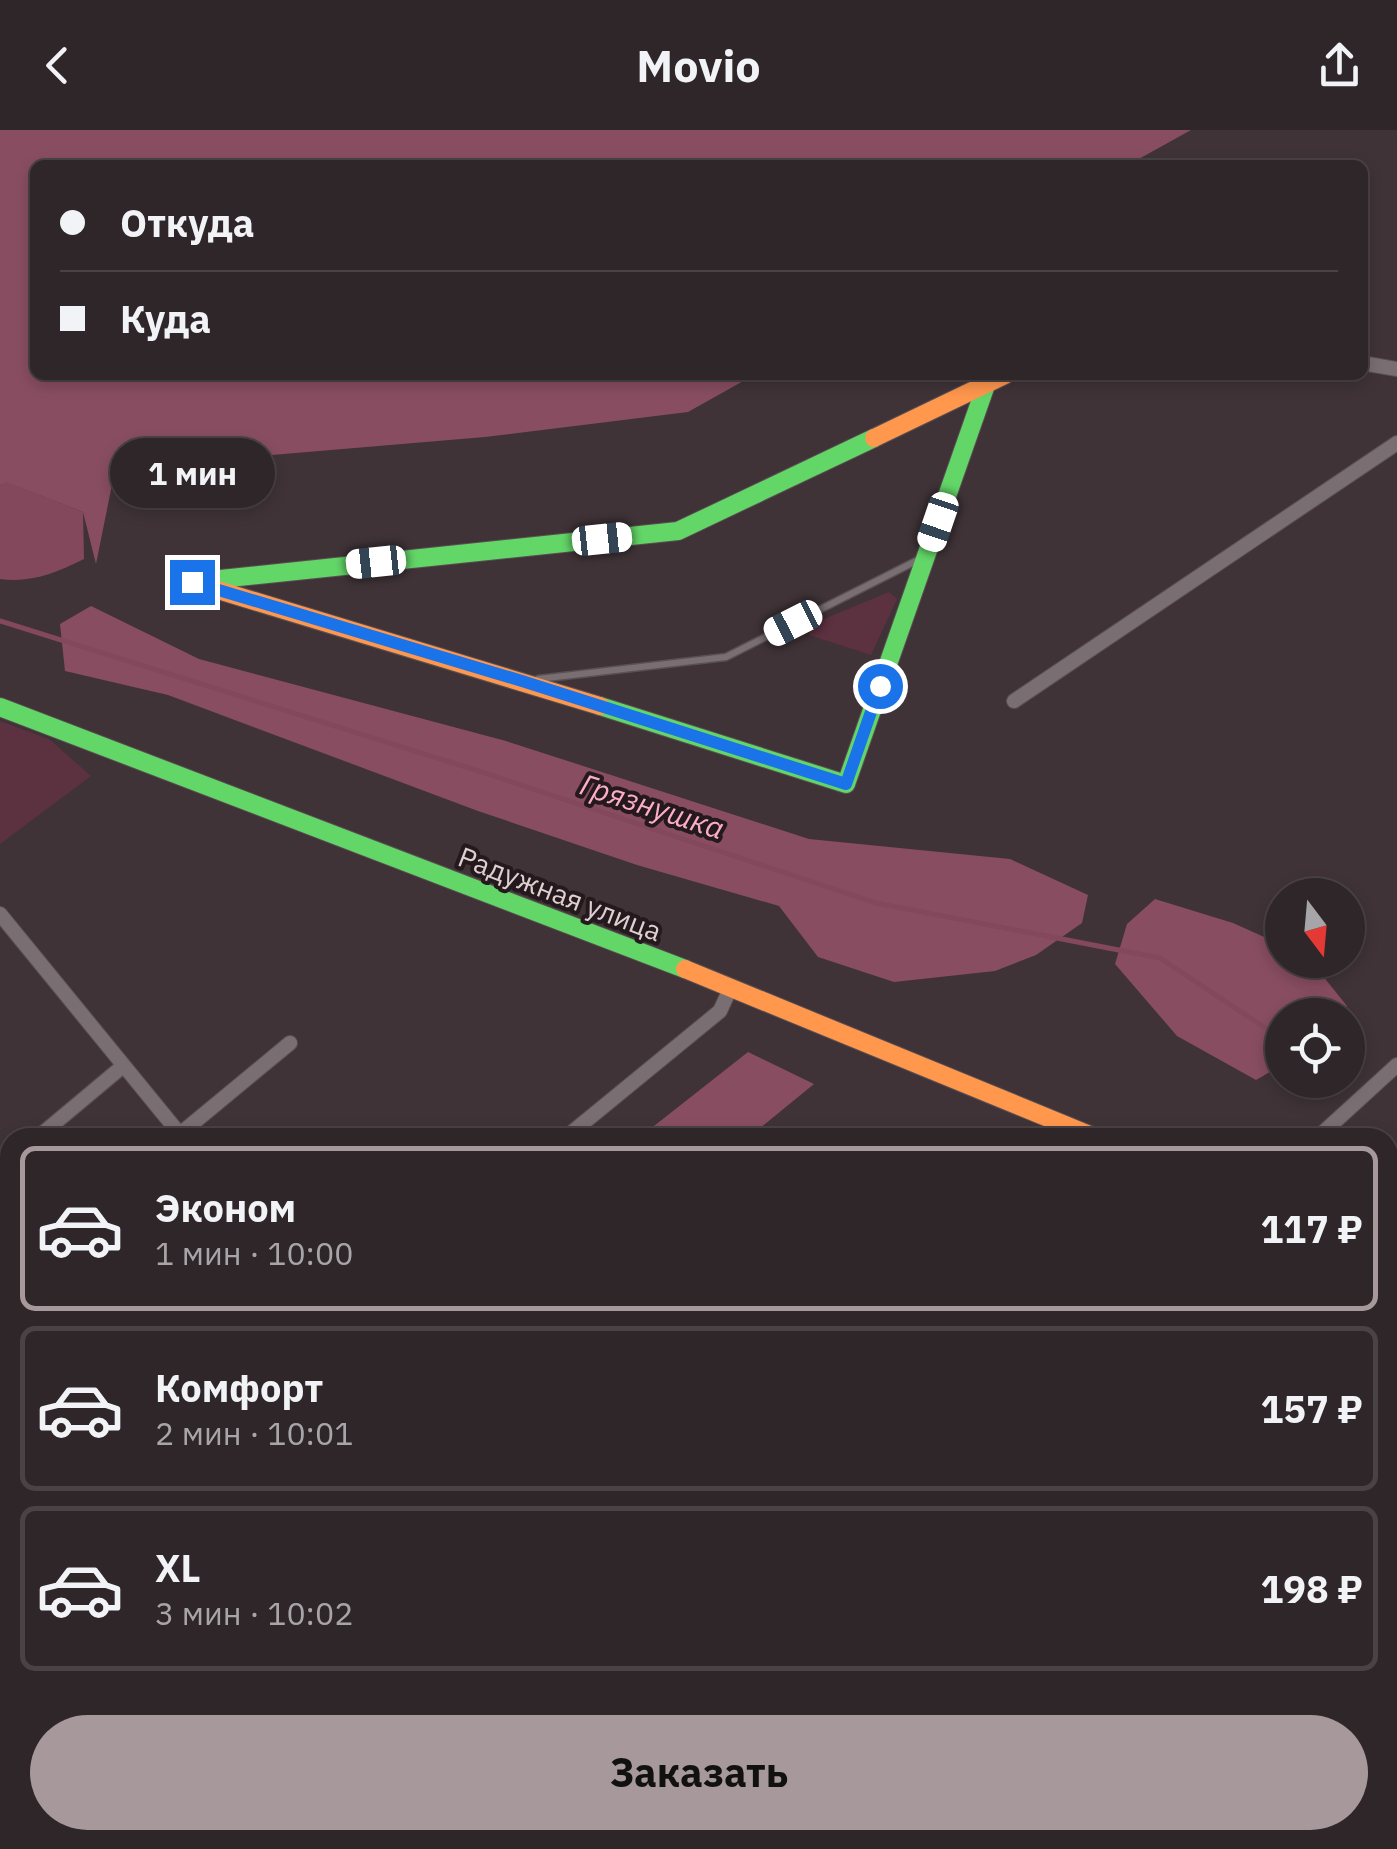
<!DOCTYPE html>
<html lang="ru">
<head>
<meta charset="utf-8">
<style>
  :root { --surface:#2f2629; --page:#372e31; --text:#f1f3f6; --muted:#a7a5a8; --line:#4a4346; --accent:#a7989c }
  body { margin:0; font-family:"IBM Plex Sans",sans-serif; background:var(--page); color:var(--text); height:100vh; display:flex; flex-direction:column; font-size:38px; white-space:nowrap }
  * { box-sizing:border-box; margin:0 }
  p { font-size:32px; color:var(--muted) }
  .icon { flex:none; width:55px; height:55px; fill:none; stroke:currentColor; stroke-width:2; stroke-linecap:round; stroke-linejoin:round }
  .map { position:relative; flex:1; overflow:hidden }
  .side { position:absolute; left:0px; top:998px; width:1398px; height:722px; display:flex; flex-direction:column; background:var(--surface); border-radius:30px 30px 0 0; box-shadow:0 5px 15px #0003,0 0 0 2px var(--line) }
  .side>* { flex:none }
  .top-card { position:absolute; left:30px; top:30px; width:1338px; height:220px; border-radius:15px; box-shadow:0 5px 15px #0003,0 0 0 2px var(--line); display:grid; align-content:center; height:220px; padding:0 30px; background:var(--surface) }
  .needle { width:65px; rotate:164deg }
  .fabs { position:absolute; left:1265px; top:748px; display:grid; gap:20px }
  .fabs a { display:grid; place-items:center; width:100px; height:100px; border-radius:50%; background:var(--surface); box-shadow:0 5px 15px #0003,0 0 0 2px var(--line); font-size:50px }
  .end { position:absolute; width:45px; height:45px; margin:-22px; border:12px solid #1a73e8; background:#fff; box-shadow:0 0 0 5px #fff }
  .from { border-radius:50% }
  .bubble { position:absolute; height:70px; border-radius:35px; background:var(--surface); box-shadow:0 5px 15px #0003,0 0 0 2px var(--line); font-size:32px; font-weight:700; line-height:70px; text-align:center }
  .car { position:absolute; width:30px; height:60px; margin:-30px -15px; border-radius:12px; box-shadow:0 0 8px 2px #0007; background:linear-gradient(#fff 24%,#345 0 40%,#fff 0 76%,#345 0 86%,#fff 0) }
  .top-card b { display:flex; align-items:center; gap:35px; height:95px; font-size:38px }
  .top-card b+b { border-top:2px solid var(--line) }
  .top-card i { width:25px; height:25px; background:var(--text) }
  ul { padding:18px 0 0; list-style:none }
  li { display:flex; align-items:center; gap:30px; height:165px; margin:0 20px 15px; padding:0 10px; border:5px solid var(--line); border-radius:15px }
  li div { flex:1 }
  li b { display:block; font-size:38px }
  li em { font-style:normal; font-weight:700 }
  li.active { border-color:var(--accent) }
  li>.icon { width:90px; height:90px; stroke-width:1.5 }
  .action { display:flex; gap:20px; margin-top:auto; padding:20px 30px }
  .action a { flex:1; height:115px; border-radius:60px; background:var(--accent); color:#111; font-size:40px; font-weight:700; line-height:115px; text-align:center }
  header { display:flex; justify-content:space-between; align-items:center; height:130px; padding:0 30px; background:var(--surface); font-size:45px; font-weight:700 }
  .map>svg:first-child { display:block }
  .green { fill:#5c3140 }
  .forest { fill:#884d61 }
  .water { fill:#84485d }
  .lines { fill:none; stroke-linecap:round; stroke-linejoin:round }
  .stream { stroke:#84485d; stroke-width:5 }
  .lane-casing { stroke:#5a4f53; stroke-width:9 }
  .street-casing { stroke:#5a4f53; stroke-width:16 }
  .fast-casing { stroke:#5a4f53; stroke-width:20 }
  .slow-casing { stroke:#5a4f53; stroke-width:20 }
  .lane { stroke:#796e72; stroke-width:6 }
  .street { stroke:#796e72; stroke-width:14 }
  .fast { stroke:#63d668; stroke-width:18 }
  .slow { stroke:#ff974d; stroke-width:18 }
  .route { stroke:#1a73e8; stroke-width:12 }
  .labels { text-anchor:middle; stroke-width:8; stroke-linejoin:round; paint-order:stroke }
  .street-label { font-size:28px; fill:#dfcfd3; stroke:#24191c }
  .water-label { font-size:30px; font-style:italic; fill:#fcadc7; stroke:#24191c }
</style>
</head>
<body>
<header><svg class="icon" aria-label="back" viewBox="0 0 24 24"><path d="M15 5l-7 7 7 7"/></svg>Movio<svg class="icon" aria-label="share" viewBox="0 0 24 24"><path d="M12 15V3M7 8l5-5 5 5M5 13v7h14v-7"/></svg></header>
<div class="map">
<svg width="1397" height="1719" viewBox="0 0 1397 1719">
  <rect width="100%" height="100%" fill="#3f3337"/>
  <g class="green">
    <polygon points="889,462 897,469 871,525 809,505 812,494"/>
    <polygon points="0,591 49,609 91,646 0,714"/>
  </g>
  <g class="forest">
    <polygon points="0,0 1191,0 1128,35 35,35 35,245 754,245 688,282 485,307 223,329 117,330 96,434 83,382 8,353 0,355"/>
    <polygon points="91,476 199,529 506,611 809,709 1010,729 1088,765 1082,793 1036,825 995,841 894,852 818,827 779,776 637,735 478,681 168,565 65,541 60,494"/>
    <polygon points="1155,769 1233,793 1282,815 1282,830 1310,830 1347,876 1340,885 1282,885 1282,935 1256,950 1177,906 1115,834 1127,794"/>
    <polygon points="748,922 814,954 749,1007 640,1007"/>
    <polygon points="10,1509 10,1610 0,1618 0,1517"/>
    <polygon points="134,1710 282,1710 271,1719 123,1719"/>
  </g>
  <path class="water" d="M 7,352 L 83,382 L 84,429 C 56,443 31,453 0,449 L 0,355 Z"/>
  <g class="lines">
    <g class="stream">
      <polyline points="0,491 485,643 876,773 1160,828 1282,909"/>
      <polyline points="1322,950 1323,953"/>
      <polyline points="1388,1050 1397,1055"/>
    </g>
    <g class="lane-casing">
      <g id="lane">
        <polyline points="538,549 726,527 920,429"/>
        <polyline points="1388,1404 1397,1434"/>
        <polyline points="1388,1455 1397,1458"/>
        <polyline points="1388,1612 1397,1614"/>
        <polyline points="1239,1719 1240,1710"/>
      </g>
    </g>
    <g class="street-casing">
      <g id="street">
        <polyline points="1362,233 1397,239"/>
        <polyline points="1014,571 1397,313"/>
        <polyline points="0,784 183,1008"/>
        <polyline points="180,1004 290,913"/>
        <polyline points="37,1008 123,936"/>
        <polyline points="565,1008 720,881 731,857"/>
        <polyline points="1317,1008 1397,935"/>
        <polyline points="0,1038 10,1030"/>
        <polyline points="0,1463 10,1455"/>
        <polyline points="316,1719 327,1710"/>
        <polyline points="740,1719 752,1710"/>
        <polyline points="968,1719 969,1710"/>
        <polyline points="1007,1719 1009,1710"/>
      </g>
    </g>
    <g class="fast-casing">
      <g id="fast">
        <polyline points="208,457 192,452 678,401 874,308"/>
        <polyline points="600,576 846,654 986,255"/>
        <polyline points="0,577 685,839"/>
      </g>
    </g>
    <g class="slow-casing">
      <g id="slow">
        <polyline points="874,308 1005,245"/>
        <polyline points="208,457 600,576"/>
        <polyline points="685,839 1097,1008"/>
      </g>
    </g>
    <use href="#lane" class="lane"/>
    <use href="#street" class="street"/>
    <use href="#fast" class="fast"/>
    <use href="#slow" class="slow"/>
  </g>
  <g class="lines">
    <polyline class="route" points="192,452 522,551 846,654 880,556"/>
  </g>
  <g class="labels">
    <g class="street-label">
      <text transform="translate(560 764) rotate(21)" y="10">Радужная улица</text>
    </g>
    <g class="water-label">
      <text transform="translate(652 677) rotate(18)" y="10">Грязнушка</text>
    </g>
  </g>
</svg>
<div class="fabs">
<a><svg class="needle" viewBox="-14 -14 28 28"><path d="M0-13l5 13h-10z" fill="#e53935"/><path d="M0 13l5-13h-10z" fill="#a7a5a8"/></svg></a>
<a><svg class="icon" aria-label="locate" viewBox="0 0 24 24"><circle cx="12" cy="12" r="6"/><path d="M12 2v4M12 18v4M2 12h4M18 12h4"/></svg></a>
</div>
<i class="end from" style="left:880px;top:556px"></i>
<i class="end" style="left:192px;top:452px"></i>
<div class="bubble" style="left:110px;top:308px;width:165px">1 мин</div>
<i class="car" style="left:938px;top:392px;rotate:199deg"></i>
<i class="car" style="left:602px;top:409px;rotate:84deg"></i>
<i class="car" style="left:376px;top:432px;rotate:264deg"></i>
<i class="car" style="left:793px;top:493px;rotate:243deg"></i>
<div class="top-card">
<b><i class="from"></i>Откуда</b>
<b><i></i>Куда</b>
</div>
<section class="side">
<ul>
<li class="active"><svg class="icon" aria-label="car" viewBox="0 0 24 24"><path d="M5 17H2v-5l4-1 3-4h7l3 4 3 1v5h-3M9 17h6M6 11h13"/><circle cx="7" cy="17" r="2"/><circle cx="17" cy="17" r="2"/></svg><div><b>Эконом</b><p>1 мин · 10:00</p></div><em>117 ₽</em></li>
<li><svg class="icon" aria-label="car" viewBox="0 0 24 24"><path d="M5 17H2v-5l4-1 3-4h7l3 4 3 1v5h-3M9 17h6M6 11h13"/><circle cx="7" cy="17" r="2"/><circle cx="17" cy="17" r="2"/></svg><div><b>Комфорт</b><p>2 мин · 10:01</p></div><em>157 ₽</em></li>
<li><svg class="icon" aria-label="car" viewBox="0 0 24 24"><path d="M5 17H2v-5l4-1 3-4h7l3 4 3 1v5h-3M9 17h6M6 11h13"/><circle cx="7" cy="17" r="2"/><circle cx="17" cy="17" r="2"/></svg><div><b>XL</b><p>3 мин · 10:02</p></div><em>198 ₽</em></li>
</ul>
<div class="action"><a>Заказать</a></div>
</section>
</div>
</body>
</html>
